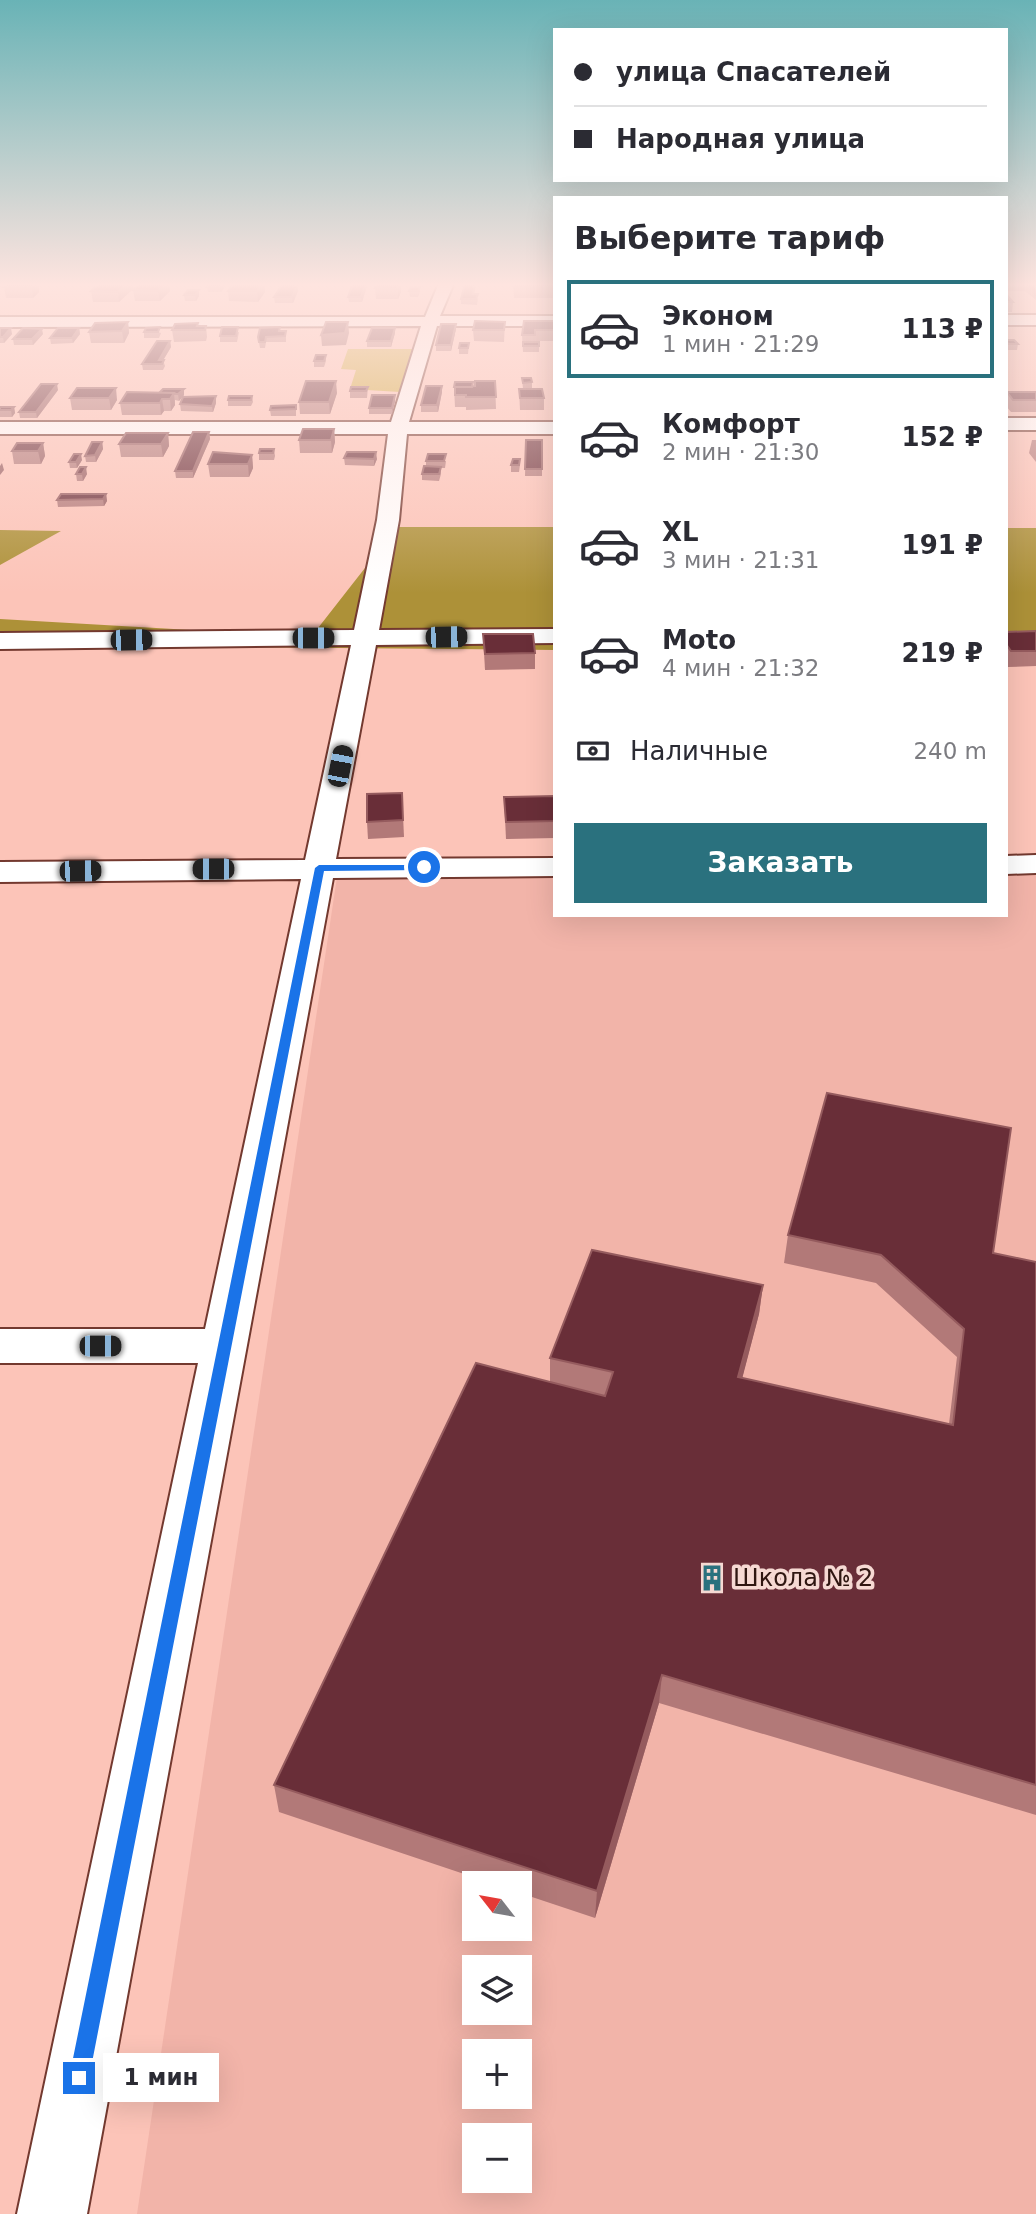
<!DOCTYPE html>
<html lang="ru">
<head>
<meta charset="utf-8">
<style>
  :root { --surface:#fff; --page:#f7f7f7; --text:#2b2b33; --muted:#7c7c81; --line:#e1e1e2; --accent:#2a717e }
  body { margin:0; font-family:"DejaVu Sans",sans-serif; background:var(--page); color:var(--text); height:100vh; display:flex; flex-direction:column; font-size:26px; white-space:nowrap }
  * { box-sizing:border-box; margin:0 }
  p { font-size:23px; color:var(--muted) }
  .icon { flex:none; width:38px; height:38px; fill:none; stroke:currentColor; stroke-width:2; stroke-linecap:round; stroke-linejoin:round }
  .map { position:relative; flex:1; overflow:hidden }
  .panel { position:absolute; left:553px; top:196px; width:455px; height:721px; display:flex; flex-direction:column; background:var(--surface); border-radius:0px; box-shadow:0 7px 28px #0002 }
  .panel>* { flex:none }
  .banner { position:absolute; left:553px; top:28px; width:455px; height:154px; border-radius:0px; box-shadow:0 7px 28px #0002; display:grid; align-content:center; height:154px; padding:0 21px; background:var(--surface) }
  .needle { width:46px; rotate:301deg }
  .fabs { position:absolute; left:462px; top:1871px; display:grid; gap:14px }
  .fabs a { display:grid; place-items:center; width:70px; height:70px; border-radius:0px; background:var(--surface); box-shadow:0 7px 28px #0002; font-size:35px }
  .end { position:absolute; width:32px; height:32px; margin:-16px; border:9px solid #1a73e8; background:#fff; box-shadow:0 0 0 4px #fff }
  .from { border-radius:50% }
  .bubble { position:absolute; height:49px; border-radius:0px; background:var(--surface); box-shadow:0 7px 28px #0002; font-size:23px; font-weight:800; line-height:49px; text-align:center }
  .car { position:absolute; width:21px; height:42px; margin:-21px -10px; border-radius:9px; box-shadow:0 0 5px 2px #0007; background:linear-gradient(#222 24%,#8ab4d8 0 40%,#222 0 76%,#8ab4d8 0 86%,#222 0) }
  .banner b { display:flex; align-items:center; gap:24px; height:66px; font-size:26px }
  .banner b+b { border-top:2px solid var(--line) }
  .banner i { width:18px; height:18px; background:var(--text) }
  ul { padding:0; list-style:none }
  li { display:flex; align-items:center; gap:21px; height:98px; margin:0 14px 10px; padding:0 7px; border:4px solid transparent; border-radius:0px }
  li div { flex:1 }
  li b { display:block; font-size:26px }
  li em { font-style:normal; font-weight:800 }
  li.active { border-color:var(--accent) }
  li>.icon { width:63px; height:63px; stroke-width:1.5 }
  h2 { padding:0 21px; font-size:32px; line-height:84px }
  .pay { display:flex; align-items:center; gap:18px; height:77px; padding:0 21px; font-size:26px }
  .pay p { margin-inline-start:auto }
  .primary-button { display:flex; gap:14px; margin-top:auto; padding:14px 21px }
  .primary-button a { flex:1; height:80px; border-radius:0px; background:var(--accent); color:#fff; font-size:28px; font-weight:800; line-height:80px; text-align:center }
  .map>svg:first-child { display:block }
  .built { fill:#f2b4a9; fill-rule:evenodd }
  .green { fill:#ceab3b }
  .forest { fill:#ad9138 }
  .lines { fill:none; stroke-linecap:round; stroke-linejoin:round }
  .minor-casing { stroke:#73392f; stroke-width:4 }
  .minor { fill:#fff; fill-rule:evenodd }
  .wall { fill:#b27978 }
  .shaded-wall { fill:#955b5e }
  .building { fill:#692e38; stroke:#955b5e; stroke-width:2 }
  .route { fill:#1a73e8 }
  .labels { text-anchor:middle; stroke-width:7; stroke-linejoin:round; paint-order:stroke }
  .near-poi-label { font-size:24px; fill:#2f1611; stroke:#f6d9d3; text-anchor:start }
</style>
</head>
<body>
<div class="map">
<svg width="1036" height="2214" viewBox="0 0 1036 2214">
  <rect width="100%" height="100%" fill="#fcc4b8"/>
  <path class="built" d="M 1006,873 L 1036,873 L 1036,2214 L 137,2214 L 337,877 L 555,875 L 555,915 L 1006,915 ZM 474,1883 L 520,1883 L 520,1928 L 474,1928 ZM 474,1967 L 520,1967 L 520,2012 L 474,2012 ZM 474,2051 L 520,2051 L 520,2096 L 474,2096 ZM 474,2135 L 520,2135 L 520,2180 L 474,2180 Z"/>
  <polygon class="green" points="348,349 413,349 400,392 350,389 356,370 341,369"/>
  <g class="forest">
    <polygon points="397,527 555,527 555,650 0,645 0,619 311,637"/>
    <rect x="1006" y="528" width="30" height="126"/>
    <polygon points="0,530 61,531 0,565"/>
  </g>
  <g class="lines">
    <g class="minor-casing">
      <g id="minor">
        <polygon points="439,283 454,283 440,316 555,316 555,326 437,326 409,422 555,422 555,434 407,434 399,520 379,630 555,629 555,643 376,645 336,859 555,858 555,876 333,878 87,2214 17,2214 198,1363 0,1363 0,1329 205,1329 301,879 0,882 0,862 305,860 351,645 0,649 0,633 354,630 377,520 388,434 0,434 0,422 391,422 421,326 0,327 0,317 425,317"/>
        <rect x="1006" y="315" width="30" height="10"/>
        <rect x="1006" y="418" width="30" height="12"/>
        <polygon points="1036,855 1036,873 1006,874 1006,856"/>
      </g>
    </g>
    <use href="#minor" class="minor"/>
  </g>
  <g class="wall">
    <polygon points="8,283 38,283 39,292 33,298 6,298 4,287"/>
    <polygon points="100,283 132,283 133,289 119,302 93,302 91,291"/>
    <polygon points="140,283 169,283 170,291 160,301 135,301 133,290"/>
    <polygon points="224,283 224,288 221,292 208,292 207,287"/>
    <polygon points="234,283 264,283 265,292 258,302 229,301 228,291"/>
    <polygon points="283,283 299,283 298,284 298,291 293,303 275,303 274,297"/>
    <polygon points="353,283 368,283 362,302 349,302 348,297"/>
    <polygon points="401,283 401,292 398,299 376,299 375,288"/>
    <polygon points="476,283 474,294 478,299 477,305 461,304 461,299"/>
    <polygon points="513,283 555,283 555,298 514,298"/>
    <polygon points="1006,283 1036,283 1036,300 1025,291 1008,291 1006,289"/>
    <polygon points="420,287 420,292 418,297 410,297 409,291"/>
    <polygon points="184,295 199,296 196,301 185,301"/>
    <polygon points="1006,302 1013,302 1012,312 1006,312"/>
    <polygon points="555,321 555,341 535,341 535,342 539,342 539,352 523,352 522,335"/>
    <polygon points="128,322 129,333 124,343 91,343 89,332"/>
    <polygon points="505,322 504,342 474,341 473,330"/>
    <polygon points="199,326 206,326 207,337 206,341 174,342 172,330"/>
    <polygon points="280,327 280,331 286,331 286,342 266,342 265,348 260,348 258,337"/>
    <polygon points="0,328 12,334 4,343 0,343"/>
    <polygon points="79,328 80,334 73,343 51,344 50,338"/>
    <polygon points="146,328 161,333 159,338 144,338 144,332"/>
    <polygon points="395,328 395,333 391,347 367,347 367,341"/>
    <polygon points="456,329 451,351 436,351 436,345"/>
    <polygon points="239,332 237,342 220,342 220,336"/>
    <polygon points="43,334 33,345 14,345 13,339"/>
    <polygon points="1006,340 1018,344 1017,350 1007,350"/>
    <polygon points="170,341 171,347 163,360 165,366 163,370 143,370 142,364"/>
    <polygon points="469,343 468,354 459,354 459,348"/>
    <polygon points="326,355 326,361 324,367 314,367 314,361"/>
    <polygon points="522,378 532,382 532,389 523,389"/>
    <polygon points="495,381 496,409 466,410 466,407 455,407 454,387 473,382 473,387"/>
    <polygon points="442,386 442,392 438,412 421,412 421,405"/>
    <polygon points="368,387 367,398 350,398 350,391"/>
    <polygon points="77,388 117,400 111,410 72,410 70,398"/>
    <polygon points="519,389 544,398 544,410 520,410"/>
    <polygon points="58,390 37,418 20,418 19,412"/>
    <polygon points="127,392 184,395 179,401 175,400 175,405 171,411 164,411 161,415 122,415 120,403"/>
    <polygon points="1007,392 1036,392 1036,412 1011,412 1006,406"/>
    <polygon points="337,393 330,414 300,414 299,402"/>
    <polygon points="216,396 216,403 213,412 181,411 180,404"/>
    <polygon points="252,396 253,402 251,406 228,406 228,400"/>
    <polygon points="395,401 392,414 369,414 369,408"/>
    <polygon points="296,405 296,416 271,416 270,410"/>
    <polygon points="0,407 14,407 15,413 12,417 0,417"/>
    <polygon points="334,429 335,442 332,453 300,453 299,440"/>
    <polygon points="209,432 210,439 193,478 176,478 175,471"/>
    <polygon points="168,433 169,446 163,457 121,457 119,444"/>
    <polygon points="526,440 542,440 542,476 525,476"/>
    <polygon points="1032,440 1036,440 1036,462 1029,453"/>
    <polygon points="102,442 103,449 96,462 86,462 85,456"/>
    <polygon points="43,443 45,456 41,464 14,464 12,451"/>
    <polygon points="274,449 275,456 274,460 259,460 259,453"/>
    <polygon points="252,455 253,468 249,477 210,477 208,464"/>
    <polygon points="344,458 377,459 374,466 345,465"/>
    <polygon points="82,460 77,468 70,468 69,462"/>
    <polygon points="426,461 446,461 445,468 441,468 441,474 439,481 422,480 422,474 426,466"/>
    <polygon points="511,465 520,465 519,472 511,472"/>
    <polygon points="76,474 87,474 83,481 77,481"/>
    <polygon points="106,494 107,501 104,506 58,507 57,500"/>
    <polygon points="1036,631 1036,666 1008,667 1006,664 1006,632"/>
    <polygon points="483,634 535,653 535,669 485,670"/>
    <polygon points="402,793 404,837 368,839 367,822"/>
    <polygon points="555,796 555,838 506,839 504,797"/>
    <polygon points="788,1235 993,1253 1036,1262 1036,1815 659,1703 595,1918 520,1893 520,1883 491,1883 279,1812 274,1785 550,1382 550,1358 763,1285 759,1314 742,1378 949,1424 957,1357 876,1283 784,1263"/>
  </g>
  <g class="shaded-wall">
    <polygon points="36,283 38,283 39,292 33,298 32,287"/>
    <polygon points="125,283 132,283 133,289 119,302 118,292"/>
    <polygon points="166,283 169,283 170,291 160,301 158,291"/>
    <polygon points="224,283 224,288 221,292 220,287"/>
    <polygon points="262,283 264,283 265,292 258,302 257,291"/>
    <polygon points="296,283 298,283 298,291 293,303 292,297"/>
    <polygon points="366,283 368,283 362,302 361,297"/>
    <polygon points="400,283 401,292 398,299 398,289"/>
    <polygon points="199,290 199,296 196,301 195,295"/>
    <polygon points="128,322 129,333 124,343 122,331"/>
    <polygon points="348,322 349,333 346,345 322,346 321,335"/>
    <polygon points="456,324 456,329 451,351 451,345"/>
    <polygon points="11,328 12,334 4,343 3,337"/>
    <polygon points="79,328 80,334 73,343 72,338"/>
    <polygon points="395,328 395,333 391,347 391,341"/>
    <polygon points="42,329 43,334 33,345 32,339"/>
    <polygon points="170,341 171,347 161,364 159,360"/>
    <polygon points="336,381 337,393 330,414 329,402"/>
    <polygon points="57,384 58,390 37,418 36,412"/>
    <polygon points="442,386 442,392 438,412 437,405"/>
    <polygon points="116,388 117,400 111,410 109,398"/>
    <polygon points="184,389 184,395 179,401 178,394"/>
    <polygon points="174,393 175,405 171,411 170,399"/>
    <polygon points="395,395 395,401 392,414 392,408"/>
    <polygon points="216,396 216,403 213,412 212,406"/>
    <polygon points="162,399 164,411 161,415 160,403"/>
    <polygon points="14,407 15,413 12,417 11,410"/>
    <polygon points="334,429 335,442 332,453 331,440"/>
    <polygon points="209,432 210,439 193,478 193,471"/>
    <polygon points="168,433 169,446 163,457 161,444"/>
    <polygon points="102,442 103,449 96,462 95,455"/>
    <polygon points="43,443 45,456 41,464 38,451"/>
    <polygon points="376,452 377,459 374,466 374,459"/>
    <polygon points="81,454 82,460 77,468 76,462"/>
    <polygon points="252,455 253,468 249,477 248,464"/>
    <polygon points="2,463 4,470 0,475 0,466"/>
    <polygon points="86,467 87,474 83,481 82,474"/>
    <polygon points="106,494 107,501 104,506 103,499"/>
    <polygon points="763,1285 759,1314 735,1406 738,1377"/>
    <polygon points="662,1675 659,1703 595,1918 597,1891"/>
  </g>
  <g class="building">
    <polygon points="8,283 36,283 32,287 4,287"/>
    <polygon points="100,283 127,283 118,292 91,291"/>
    <polygon points="140,283 166,283 158,291 133,290"/>
    <polygon points="210,283 223,283 220,287 207,287"/>
    <polygon points="234,283 262,283 257,291 228,291"/>
    <polygon points="283,283 296,283 295,286 297,286 292,297 274,297"/>
    <polygon points="353,283 366,283 361,297 348,297"/>
    <polygon points="378,283 400,283 398,289 375,288"/>
    <polygon points="465,283 475,283 473,294 478,294 476,299 461,299"/>
    <polygon points="513,283 555,283 555,287 514,288"/>
    <polygon points="1007,283 1036,283 1036,295 1026,285 1009,285"/>
    <polygon points="411,287 420,287 418,291 409,291"/>
    <polygon points="188,290 199,290 195,295 184,295"/>
    <polygon points="1006,294 1013,302 1006,302"/>
    <polygon points="475,321 505,322 504,330 473,330"/>
    <polygon points="524,321 555,321 555,330 535,330 535,335 522,335"/>
    <polygon points="128,322 122,331 89,332 95,323"/>
    <polygon points="326,322 348,322 345,333 321,335"/>
    <polygon points="198,323 197,326 206,326 205,330 172,330 175,324"/>
    <polygon points="441,324 456,324 451,345 436,345"/>
    <polygon points="160,327 158,332 144,332 146,328"/>
    <polygon points="222,327 238,327 236,336 220,336"/>
    <polygon points="280,327 279,331 286,331 285,336 266,337 265,342 259,342 258,337 260,328"/>
    <polygon points="0,328 11,328 3,337 0,337"/>
    <polygon points="23,328 42,329 32,339 13,339"/>
    <polygon points="58,328 79,328 72,338 50,338"/>
    <polygon points="372,328 395,328 391,341 367,341"/>
    <polygon points="1006,340 1014,340 1018,344 1008,344"/>
    <polygon points="157,341 170,341 159,360 164,360 162,364 142,364"/>
    <rect x="523" y="342" width="16" height="4"/>
    <polygon points="460,343 469,343 468,348 459,348"/>
    <polygon points="316,355 326,355 324,361 314,361"/>
    <polygon points="522,378 531,378 532,382 523,383"/>
    <polygon points="306,381 336,381 329,402 299,402"/>
    <polygon points="475,381 495,381 496,397 466,397 466,395 455,395 455,387 475,386"/>
    <polygon points="455,382 473,382 472,387 454,387"/>
    <polygon points="41,384 57,384 36,412 19,412"/>
    <polygon points="426,386 442,386 437,405 421,405"/>
    <polygon points="351,387 368,387 366,391 350,391"/>
    <polygon points="77,388 116,388 109,398 70,398"/>
    <polygon points="163,389 184,389 178,394 174,394 174,393 159,393"/>
    <polygon points="519,389 542,389 544,398 520,398"/>
    <polygon points="127,392 174,393 170,399 162,399 160,403 120,403"/>
    <polygon points="1007,392 1036,392 1036,400 1013,400"/>
    <polygon points="372,395 395,395 392,408 369,408"/>
    <polygon points="216,396 212,406 180,404 183,397"/>
    <polygon points="229,396 252,396 251,400 228,400"/>
    <polygon points="296,405 296,409 270,410 271,406"/>
    <polygon points="0,407 14,407 11,410 0,410"/>
    <polygon points="303,429 334,429 331,440 299,440"/>
    <polygon points="193,432 209,432 193,471 175,471"/>
    <polygon points="126,433 168,433 161,444 119,444"/>
    <polygon points="526,440 542,440 542,469 525,469"/>
    <polygon points="92,442 102,442 95,455 85,456"/>
    <polygon points="17,443 43,443 38,451 12,451"/>
    <polygon points="260,449 274,449 273,453 259,453"/>
    <polygon points="213,452 252,455 248,464 208,464"/>
    <polygon points="347,452 376,452 374,459 344,458"/>
    <polygon points="74,454 81,454 76,462 69,462"/>
    <polygon points="428,454 446,454 444,461 426,461"/>
    <polygon points="513,459 520,459 519,465 511,465"/>
    <polygon points="424,466 441,467 439,474 422,474"/>
    <polygon points="80,467 86,467 82,474 76,474"/>
    <polygon points="61,494 106,494 103,499 57,500"/>
    <polygon points="1036,631 1036,651 1011,651 1006,644 1006,632"/>
    <polygon points="483,634 533,634 535,653 485,654"/>
    <polygon points="402,793 403,820 367,822 367,794"/>
    <polygon points="555,796 555,821 506,822 504,797"/>
    <polygon points="827,1093 1011,1128 993,1253 1036,1262 1036,1785 662,1675 597,1891 274,1785 476,1363 605,1396 613,1372 550,1358 592,1250 763,1285 738,1377 953,1425 964,1329 881,1255 788,1235"/>
  </g>
  <linearGradient id="sky" x2="0" y2="1"><stop stop-color="#69b3b6"/><stop offset="0.48" stop-color="#fee4df"/><stop offset="1" stop-color="#fee4df" stop-opacity="0"/></linearGradient>
  <rect width="1036" height="593" fill="url(#sky)"/>
  <polygon class="route" points="319,865 424,865 429,867 424,870 324,871 89,2078 86,2085 79,2088 72,2085 69,2078 315,868"/>
  <defs>
    <g id="building-bare" transform="scale(2.1)"><path d="M-4-6H4V6H1V3H-1V6H-4ZM-2.5-4.3h1.7v1.8h-1.7ZM.8-4.3h1.7v1.8H.8ZM-2.5-1h1.7V.8h-1.7ZM.8-1h1.7V.8H.8Z" fill="#2a717e" stroke="#f6d9d3" stroke-width="2.5" paint-order="stroke"/></g>
  </defs>
  <g fill-rule="evenodd">
    <use href="#building-bare" x="712" y="1578"/>
  </g>
  <g class="labels">
    <g class="near-poi-label">
      <text x="733" y="1586">Школа № 2</text>
    </g>
  </g>
</svg>
<div class="fabs">
<a><svg class="needle" viewBox="-14 -14 28 28"><path d="M0-13l5 13h-10z" fill="#e53935"/><path d="M0 13l5-13h-10z" fill="#7c7c81"/></svg></a>
<a><svg class="icon" aria-label="layers" viewBox="0 0 24 24"><path d="M12 4l9 5-9 5-9-5zM3 14l9 5 9-5"/></svg></a>
<a>+</a>
<a>−</a>
</div>
<i class="end from" style="left:424px;top:867px"></i>
<i class="end" style="left:79px;top:2078px"></i>
<div class="bubble" style="left:103px;top:2053px;width:116px">1 мин</div>
<i class="car" style="left:446px;top:637px;rotate:89deg"></i>
<i class="car" style="left:313px;top:638px;rotate:90deg"></i>
<i class="car" style="left:131px;top:640px;rotate:89deg"></i>
<i class="car" style="left:340px;top:766px;rotate:11deg"></i>
<i class="car" style="left:213px;top:869px;rotate:270deg"></i>
<i class="car" style="left:80px;top:871px;rotate:89deg"></i>
<i class="car" style="left:100px;top:1346px;rotate:90deg"></i>
<div class="banner">
<b><i class="from"></i>улица Спасателей</b>
<b><i></i>Народная улица</b>
</div>
<section class="panel">
<h2>Выберите тариф</h2>
<ul>
<li class="active"><svg class="icon" aria-label="car" viewBox="0 0 24 24"><path d="M5 17H2v-5l4-1 3-4h7l3 4 3 1v5h-3M9 17h6M6 11h13"/><circle cx="7" cy="17" r="2"/><circle cx="17" cy="17" r="2"/></svg><div><b>Эконом</b><p>1 мин · 21:29</p></div><em>113 ₽</em></li>
<li><svg class="icon" aria-label="car" viewBox="0 0 24 24"><path d="M5 17H2v-5l4-1 3-4h7l3 4 3 1v5h-3M9 17h6M6 11h13"/><circle cx="7" cy="17" r="2"/><circle cx="17" cy="17" r="2"/></svg><div><b>Комфорт</b><p>2 мин · 21:30</p></div><em>152 ₽</em></li>
<li><svg class="icon" aria-label="car" viewBox="0 0 24 24"><path d="M5 17H2v-5l4-1 3-4h7l3 4 3 1v5h-3M9 17h6M6 11h13"/><circle cx="7" cy="17" r="2"/><circle cx="17" cy="17" r="2"/></svg><div><b>XL</b><p>3 мин · 21:31</p></div><em>191 ₽</em></li>
<li><svg class="icon" aria-label="car" viewBox="0 0 24 24"><path d="M5 17H2v-5l4-1 3-4h7l3 4 3 1v5h-3M9 17h6M6 11h13"/><circle cx="7" cy="17" r="2"/><circle cx="17" cy="17" r="2"/></svg><div><b>Moto</b><p>4 мин · 21:32</p></div><em>219 ₽</em></li>
</ul>
<div class="pay"><svg class="icon" aria-label="cash" viewBox="0 0 24 24"><path d="M3 7h18v10H3z"/><circle cx="12" cy="12" r="2"/></svg>Наличные<p>240 m</p></div>
<div class="primary-button"><a>Заказать</a></div>
</section>
</div>
</body>
</html>
